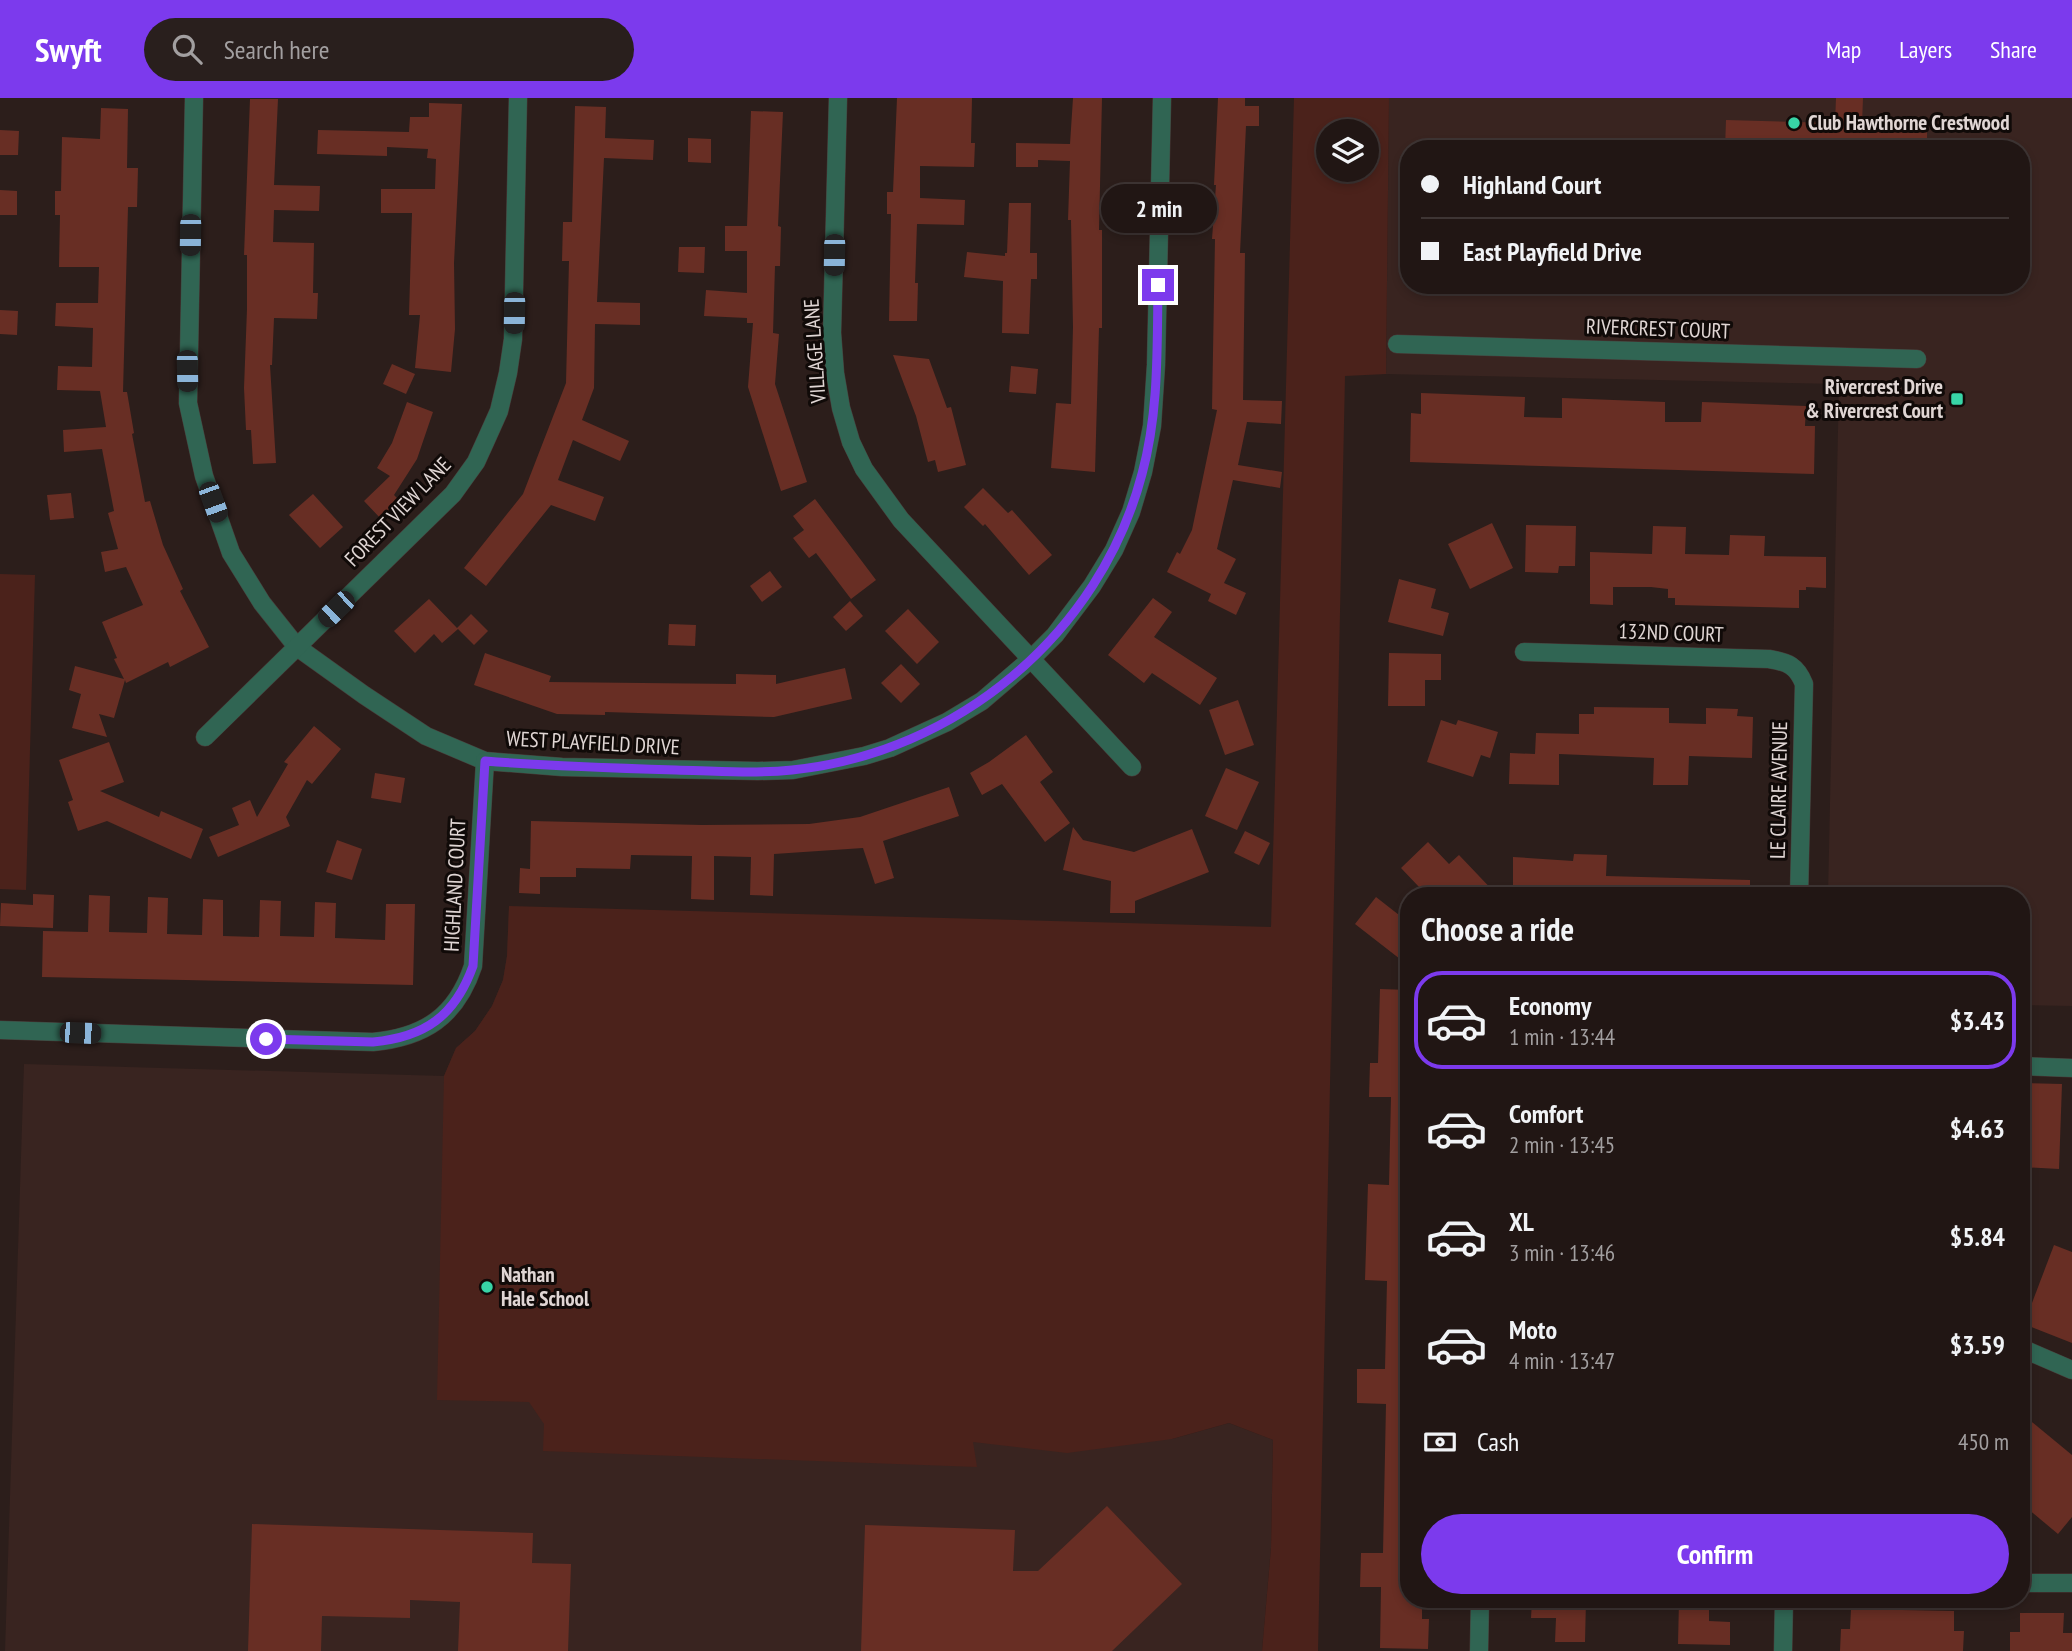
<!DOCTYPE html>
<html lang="en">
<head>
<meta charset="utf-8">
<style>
  :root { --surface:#211614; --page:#291f1d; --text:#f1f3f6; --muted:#a29fa0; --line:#3e3534; --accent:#7c3aed }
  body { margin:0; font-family:"PT Sans Narrow",sans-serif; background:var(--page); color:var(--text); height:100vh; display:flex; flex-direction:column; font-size:26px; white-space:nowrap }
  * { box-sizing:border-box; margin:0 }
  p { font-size:23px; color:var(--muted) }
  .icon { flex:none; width:38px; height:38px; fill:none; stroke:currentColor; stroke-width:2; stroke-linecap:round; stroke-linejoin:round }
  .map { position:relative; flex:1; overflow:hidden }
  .sheet { position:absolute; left:1400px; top:789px; width:630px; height:721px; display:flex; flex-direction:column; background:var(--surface); border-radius:28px; box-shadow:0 4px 10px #0003,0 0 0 2px var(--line) }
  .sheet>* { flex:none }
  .banner { position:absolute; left:1400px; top:42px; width:630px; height:154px; border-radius:28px; box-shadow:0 4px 10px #0003,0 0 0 2px var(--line); display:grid; align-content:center; height:154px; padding:0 21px; background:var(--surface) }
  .controls { position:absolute; left:1316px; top:21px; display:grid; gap:14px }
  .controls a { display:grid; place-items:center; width:63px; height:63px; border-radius:50%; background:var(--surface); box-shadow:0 4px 10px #0003,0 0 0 2px var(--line); font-size:35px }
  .end { position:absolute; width:32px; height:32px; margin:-16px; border:9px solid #7c3aed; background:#fff; box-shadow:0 0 0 4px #fff }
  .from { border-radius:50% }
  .bubble { position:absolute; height:49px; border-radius:24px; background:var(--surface); box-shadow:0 4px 10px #0003,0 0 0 2px var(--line); font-size:23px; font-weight:700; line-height:49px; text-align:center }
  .car { position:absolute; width:21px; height:42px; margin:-21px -10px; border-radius:9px; box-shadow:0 0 5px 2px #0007; background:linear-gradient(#222 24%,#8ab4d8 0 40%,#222 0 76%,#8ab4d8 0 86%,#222 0) }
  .banner b { display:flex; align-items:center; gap:24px; height:66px; font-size:26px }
  .banner b+b { border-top:2px solid var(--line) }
  .banner i { width:18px; height:18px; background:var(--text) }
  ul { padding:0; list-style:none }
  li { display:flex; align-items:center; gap:21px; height:98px; margin:0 14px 10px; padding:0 7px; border:4px solid transparent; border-radius:28px }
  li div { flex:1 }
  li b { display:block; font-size:26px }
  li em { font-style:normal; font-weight:700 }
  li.selected { border-color:var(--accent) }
  li>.icon { width:63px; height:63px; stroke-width:1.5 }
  h2 { padding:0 21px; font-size:32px; line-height:84px }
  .pay { display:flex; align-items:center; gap:18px; height:77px; padding:0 21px; font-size:26px }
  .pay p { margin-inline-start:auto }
  .primary-button { display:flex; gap:14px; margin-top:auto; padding:14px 21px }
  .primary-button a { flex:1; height:80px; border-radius:42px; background:var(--accent); color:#fff; font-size:28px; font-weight:700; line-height:80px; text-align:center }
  header { display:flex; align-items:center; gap:42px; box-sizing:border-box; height:98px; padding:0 35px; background:var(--accent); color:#fff }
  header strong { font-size:33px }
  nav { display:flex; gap:38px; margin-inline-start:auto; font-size:24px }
  .search { width:490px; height:63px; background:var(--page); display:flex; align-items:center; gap:18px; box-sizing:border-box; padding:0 24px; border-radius:38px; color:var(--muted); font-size:26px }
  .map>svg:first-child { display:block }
  .built { fill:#392420; fill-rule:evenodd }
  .green { fill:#4b221b; fill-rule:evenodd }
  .building { fill:#682e24 }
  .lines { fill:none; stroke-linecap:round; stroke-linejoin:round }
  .minor-casing { stroke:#493b39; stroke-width:19 }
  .minor { stroke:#306553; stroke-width:18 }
  .route { stroke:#7c3aed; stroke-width:9 }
  .poi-dot { fill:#38d4a6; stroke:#100a08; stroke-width:2.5 }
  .labels { text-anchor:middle; stroke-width:6; stroke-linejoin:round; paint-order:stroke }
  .poi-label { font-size:21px; font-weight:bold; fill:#e0d6d4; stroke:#100a08; text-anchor:start }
  .street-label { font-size:21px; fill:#e0d6d4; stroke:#100a08 }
</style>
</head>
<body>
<header>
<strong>Swyft</strong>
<div class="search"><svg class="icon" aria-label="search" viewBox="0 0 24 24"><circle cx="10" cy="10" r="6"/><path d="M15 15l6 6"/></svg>Search here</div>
<nav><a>Map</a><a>Layers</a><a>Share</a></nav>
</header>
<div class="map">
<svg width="2072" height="1553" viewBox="0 0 2072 1553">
  <rect width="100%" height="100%" fill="#2c1e1b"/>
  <g class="built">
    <path d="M 1389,0 L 2072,0 L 2072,908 L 2021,907 L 2021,798 L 1828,798 L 1839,286 L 1386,276 ZM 1409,51 L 2021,51 L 2021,187 L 1409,187 Z"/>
    <polygon points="509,808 1172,1341 1229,1325 1273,1342 1271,1450 1262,1553 5,1553 24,966 444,978 456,950 475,933 492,908 503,882 507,858"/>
  </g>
  <g class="green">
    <path d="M 1294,0 L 1389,0 L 1386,276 L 1345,278 L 1318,1553 L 1262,1553 L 1271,1450 L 1273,1342 L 1229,1325 L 1172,1341 L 1067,1355 L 973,1344 L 977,1369 L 543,1353 L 544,1326 L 529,1304 L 437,1302 L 444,978 L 456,950 L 475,933 L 492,908 L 503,882 L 507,858 L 509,808 L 1271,829 ZM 1367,33 L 1367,72 L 1328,72 L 1328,33 Z"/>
    <polygon points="0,476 35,477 26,792 0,791"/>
  </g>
  <g class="building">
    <polygon points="897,0 972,0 971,45 975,45 974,69 920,68 920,100 965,102 964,127 917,126 915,185 918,185 917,223 889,223 891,116 887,116 887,94 893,94"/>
    <polygon points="1073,0 1102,0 1099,132 1102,132 1102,230 1099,230 1095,374 1051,370 1056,305 1071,306 1073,229 1071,122 1068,122 1070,63 1038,62 1038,69 1016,69 1016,45 1070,46"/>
    <polygon points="1218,0 1245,0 1245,8 1259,8 1259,28 1246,28 1240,155 1245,155 1243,302 1282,303 1281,326 1247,324 1238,367 1282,374 1280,390 1233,382 1217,451 1236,461 1224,485 1246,495 1236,517 1208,503 1211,496 1167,474 1177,454 1180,456 1192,432 1217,312 1212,311 1215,141 1212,141 1216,87 1214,87"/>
    <polygon points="1836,0 1863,0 1862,26 1927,28 1927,51 1725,51 1726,22 1835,25"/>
    <polygon points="250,1 278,1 274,87 320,88 319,113 274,112 273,144 314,145 313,195 318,195 317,221 274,220 272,267 270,267 276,365 253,366 251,332 246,332 244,290 247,211 247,157 244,157"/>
    <polygon points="429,5 462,6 454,165 455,231 451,274 415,270 420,217 409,217 412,115 381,115 381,91 435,91 436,61 427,60 428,51 387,49 387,58 317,56 318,32 409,34 410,19 429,19"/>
    <polygon points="575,8 606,9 605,40 654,42 653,62 604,60 597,204 640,205 640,227 595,226 594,290 582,322 629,343 620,363 573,342 558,382 604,399 595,423 551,407 486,488 464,470 523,396 566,285 569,163 562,163 563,124 572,124"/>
    <polygon points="101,10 128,11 127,70 138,70 137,109 128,109 123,294 127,294 134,335 132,336 145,404 150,403 163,447 183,491 180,493 209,549 170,569 168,564 126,585 125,582 114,620 99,616 107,639 72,630 81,596 69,592 75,568 124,581 114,561 117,560 102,524 143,507 126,469 105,474 101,454 118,451 108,415 114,413 102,351 64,354 63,332 106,329 100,293 57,292 58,268 92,269 93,230 55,228 56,205 98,205 99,169 59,169 60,117 55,117 55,93 61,93 62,39 100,41"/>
    <polygon points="751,13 783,14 778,128 781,129 780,168 775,168 773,235 779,236 775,286 807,384 781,393 748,289 753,225 747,225 747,220 704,218 706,192 747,195 747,153 725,153 725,128 747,128"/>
    <polygon points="0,32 19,33 18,57 0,57"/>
    <polygon points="688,40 711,41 711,65 688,64"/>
    <polygon points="0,92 17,93 17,117 0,117"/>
    <polygon points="1009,105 1031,105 1030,155 1037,155 1037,181 1031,181 1029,236 1002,235 1003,183 964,179 967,154 1005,158 1005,155 1007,155"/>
    <polygon points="679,149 705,149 704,175 678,174"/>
    <polygon points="0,212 18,213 17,237 0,236"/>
    <polygon points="893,257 929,261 947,310 951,309 966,367 938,374 935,362 928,364 916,318"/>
    <polygon points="392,266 415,276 406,296 383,286"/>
    <polygon points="1011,268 1038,271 1036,296 1009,294"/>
    <polygon points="1421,295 1525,299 1524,319 1562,320 1562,300 1665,304 1665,324 1701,324 1702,304 1806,308 1805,328 1815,328 1814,376 1410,364 1411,315 1421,316"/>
    <polygon points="407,304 433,314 417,361 394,397 401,404 382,422 364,403 390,378 377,370 392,345"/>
    <polygon points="983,390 1008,415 1012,412 1052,457 1029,477 985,426 983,428 964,409"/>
    <polygon points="71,395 74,420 50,422 47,397"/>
    <polygon points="313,396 343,429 320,450 289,417"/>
    <polygon points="815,401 876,482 851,501 816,455 809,460 793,440 804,432 793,418"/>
    <polygon points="1492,425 1513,470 1470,491 1448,446"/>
    <polygon points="1526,427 1576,428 1575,468 1559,468 1558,475 1525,474"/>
    <polygon points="1653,428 1686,429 1685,456 1729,457 1730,437 1765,438 1764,458 1826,459 1826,490 1806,489 1806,492 1799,492 1799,510 1675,507 1675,500 1668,500 1668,491 1651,489 1613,489 1613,507 1590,506 1590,454 1652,456"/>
    <polygon points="770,473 782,489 762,504 750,488"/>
    <polygon points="1399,481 1436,491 1431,510 1449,515 1443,538 1388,524"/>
    <polygon points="1153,500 1172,514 1154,539 1217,580 1200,607 1152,575 1144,585 1108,557"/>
    <polygon points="429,501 457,530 471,516 488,533 474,547 458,531 442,545 434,536 415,555 394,533"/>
    <polygon points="850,503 863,518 846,533 833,519"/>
    <polygon points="908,511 939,544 917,566 885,533"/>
    <polygon points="669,526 696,527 695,548 668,547"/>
    <polygon points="485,555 551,578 549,584 736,586 736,576 776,577 776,586 845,570 852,601 774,619 605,614 605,617 557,616 474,587"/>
    <polygon points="1389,555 1441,556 1441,582 1425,582 1425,608 1388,608"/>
    <polygon points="901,566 920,586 901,605 881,585"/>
    <polygon points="1238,602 1254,647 1225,657 1209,612"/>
    <polygon points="1594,609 1669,610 1669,625 1706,626 1706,610 1738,611 1737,618 1753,619 1752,660 1689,658 1688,687 1653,687 1654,660 1559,656 1559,687 1509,686 1510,655 1535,656 1536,635 1579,636 1579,616 1594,616"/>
    <polygon points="1441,622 1456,627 1458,622 1498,634 1490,660 1481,657 1473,679 1427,664"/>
    <polygon points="314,628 341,651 312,686 307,682 286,719 290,728 218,759 209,739 239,727 232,710 250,702 257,719 288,666 284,664"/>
    <polygon points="1026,637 1053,674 1040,684 1070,725 1045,744 1002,686 982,697 970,675 989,664"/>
    <polygon points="109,644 124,684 100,693 159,719 161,713 203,731 191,761 107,723 78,733 68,704 73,702 59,662"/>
    <polygon points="1226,670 1259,684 1237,732 1205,718"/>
    <polygon points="375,675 405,680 401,705 371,700"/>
    <polygon points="949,689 959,718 883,743 894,780 875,786 863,750 774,756 773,798 750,797 751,759 714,758 714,802 691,801 692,758 631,757 630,771 576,770 576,779 540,779 540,796 519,795 520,770 530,771 531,723 702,727 809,726 860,719"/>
    <polygon points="1073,729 1083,742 1134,754 1192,731 1209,774 1135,803 1135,815 1110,815 1111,783 1063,772"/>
    <polygon points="1245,733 1270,745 1259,767 1234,755"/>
    <polygon points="337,742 362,751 352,782 326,774"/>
    <polygon points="1428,744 1449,766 1459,757 1498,798 1414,798 1420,790 1401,770"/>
    <polygon points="1574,756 1607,757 1606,778 1750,782 1750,798 1513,798 1513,759 1573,763"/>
    <polygon points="33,796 54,797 53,830 0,828 1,805 33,807"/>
    <polygon points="89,797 110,798 109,834 147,835 148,799 168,800 167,836 202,837 203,801 223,802 223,838 259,839 260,802 281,803 280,838 314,839 315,804 336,805 335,840 385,842 386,806 415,806 413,887 42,879 43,833 88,834"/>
    <polygon points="1376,799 1399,817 1409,804 1409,868 1355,826"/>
    <polygon points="1380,891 1409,892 1409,1505 1422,1506 1422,1521 1429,1521 1428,1551 1380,1550 1381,1489 1360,1489 1361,1455 1383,1455 1386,1306 1357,1305 1357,1271 1385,1271 1387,1183 1365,1182 1368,1086 1389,1087 1391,999 1369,999 1370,965 1378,965"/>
    <polygon points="2021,985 2062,986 2059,1071 2021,1069"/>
    <polygon points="2054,1147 2072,1154 2072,1245 2024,1226"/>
    <polygon points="2021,1315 2072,1357 2072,1419 2058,1436 2021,1405"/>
    <polygon points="1107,1408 1182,1486 1112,1553 861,1553 865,1427 1015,1432 1013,1473 1038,1473"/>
    <polygon points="252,1426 533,1435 532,1465 571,1466 568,1553 458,1553 460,1504 410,1502 410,1520 322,1518 321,1553 248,1553"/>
    <polygon points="1532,1502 1586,1502 1585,1544 1555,1544 1556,1520 1531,1520"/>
    <polygon points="1679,1502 1709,1502 1709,1523 1730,1524 1730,1547 1678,1546"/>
    <polygon points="1851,1511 1954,1513 1954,1533 1964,1533 1963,1553 1840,1553 1841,1531 1850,1531"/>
    <polygon points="2020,1515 2064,1515 2063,1535 2072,1535 2072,1553 2010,1553 2010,1534 2020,1534"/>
  </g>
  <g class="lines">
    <g class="minor-casing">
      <g id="minor">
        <polyline points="194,0 188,305 204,378 231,455 262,505 297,549 364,597 426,638 485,663 562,669 758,673 793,672 864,658 890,650 947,624 982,603 1031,561 1055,537 1092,488 1114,452 1131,414 1143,374 1152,328 1156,267 1162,0"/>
        <polyline points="838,0 832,235 835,275 841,310 851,344 864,371 901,422 1132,669"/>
        <polyline points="1397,246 1917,261"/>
        <path d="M 1524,554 L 1769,561 C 1788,564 1797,568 1804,586 L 1799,798"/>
        <polyline points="205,639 453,396 476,364 486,342 499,313 508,275 513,241 518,0"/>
        <path d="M 0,932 L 373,944 C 424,939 456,919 473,868 L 485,663"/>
        <polyline points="2021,968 2072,970"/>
        <polyline points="2021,1250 2072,1272"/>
        <polyline points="2021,1485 2072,1485"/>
        <polyline points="1479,1553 1480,1502"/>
        <polyline points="1783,1553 1784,1502"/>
      </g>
    </g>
    <use href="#minor" class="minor"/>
  </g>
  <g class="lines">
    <path class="route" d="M 266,941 L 373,944 C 425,939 455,918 473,868 L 485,663 C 549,668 612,670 676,672 C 714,673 754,676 792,672 C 957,655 1100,536 1142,376 C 1159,314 1157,250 1158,187"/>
  </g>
  <g class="poi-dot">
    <circle cx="1794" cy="25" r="7"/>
    <rect x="1950" y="294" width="14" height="14" rx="3.5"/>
    <circle cx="487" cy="1189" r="7"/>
  </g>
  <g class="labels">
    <g class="poi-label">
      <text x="1808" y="32">Club Hawthorne Crestwood</text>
      <text x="1943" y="296" text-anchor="end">Rivercrest Drive<tspan x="1943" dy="24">&amp; Rivercrest Court</tspan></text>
      <text x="501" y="1184">Nathan<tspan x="501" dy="24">Hale School</tspan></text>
    </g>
    <g class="street-label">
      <text transform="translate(1658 231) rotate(2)" y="7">RIVERCREST COURT</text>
      <text transform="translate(815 253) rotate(-94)" y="7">VILLAGE LANE</text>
      <text transform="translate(398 414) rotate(-46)" y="7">FOREST VIEW LANE</text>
      <text transform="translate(1671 535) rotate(2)" y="7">132ND COURT</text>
      <text transform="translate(593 645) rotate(3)" y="7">WEST PLAYFIELD DRIVE</text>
      <text transform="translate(1779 692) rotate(-89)" y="7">LE CLAIRE AVENUE</text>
      <text transform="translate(455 787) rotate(-87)" y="7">HIGHLAND COURT</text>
    </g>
  </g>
</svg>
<div class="controls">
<a><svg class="icon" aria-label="layers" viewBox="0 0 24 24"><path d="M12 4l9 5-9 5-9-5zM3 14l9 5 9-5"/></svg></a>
</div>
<i class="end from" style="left:266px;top:941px"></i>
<i class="end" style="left:1158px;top:187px"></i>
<div class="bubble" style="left:1101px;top:86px;width:116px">2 min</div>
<i class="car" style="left:190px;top:137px;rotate:181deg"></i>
<i class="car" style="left:834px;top:157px;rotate:181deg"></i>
<i class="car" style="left:514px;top:215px;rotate:181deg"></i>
<i class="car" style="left:187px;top:273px;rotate:179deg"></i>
<i class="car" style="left:213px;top:404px;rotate:160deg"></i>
<i class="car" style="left:336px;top:511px;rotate:226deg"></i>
<i class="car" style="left:80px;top:935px;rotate:92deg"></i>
<div class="banner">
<b><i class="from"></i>Highland Court</b>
<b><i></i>East Playfield Drive</b>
</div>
<section class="sheet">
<h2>Choose a ride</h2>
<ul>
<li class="selected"><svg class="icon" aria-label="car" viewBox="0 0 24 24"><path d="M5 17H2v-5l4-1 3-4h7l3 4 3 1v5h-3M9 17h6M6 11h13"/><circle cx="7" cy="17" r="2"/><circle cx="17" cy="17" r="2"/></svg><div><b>Economy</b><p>1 min · 13:44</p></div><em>$3.43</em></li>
<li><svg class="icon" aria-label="car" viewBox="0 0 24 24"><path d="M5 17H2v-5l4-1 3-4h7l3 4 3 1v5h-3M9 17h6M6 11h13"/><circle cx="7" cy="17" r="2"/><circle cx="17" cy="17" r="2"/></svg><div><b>Comfort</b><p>2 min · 13:45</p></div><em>$4.63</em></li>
<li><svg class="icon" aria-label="car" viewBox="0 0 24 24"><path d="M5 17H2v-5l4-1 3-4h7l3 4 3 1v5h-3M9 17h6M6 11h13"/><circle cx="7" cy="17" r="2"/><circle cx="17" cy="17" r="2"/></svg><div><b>XL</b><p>3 min · 13:46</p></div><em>$5.84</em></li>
<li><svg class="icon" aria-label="car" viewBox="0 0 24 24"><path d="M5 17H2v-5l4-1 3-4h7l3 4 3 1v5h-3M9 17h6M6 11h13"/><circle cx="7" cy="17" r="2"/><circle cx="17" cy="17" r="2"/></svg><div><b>Moto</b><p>4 min · 13:47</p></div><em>$3.59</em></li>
</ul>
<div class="pay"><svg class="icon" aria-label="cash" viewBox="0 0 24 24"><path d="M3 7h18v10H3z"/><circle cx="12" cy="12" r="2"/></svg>Cash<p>450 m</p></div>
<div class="primary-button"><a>Confirm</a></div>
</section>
</div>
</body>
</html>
